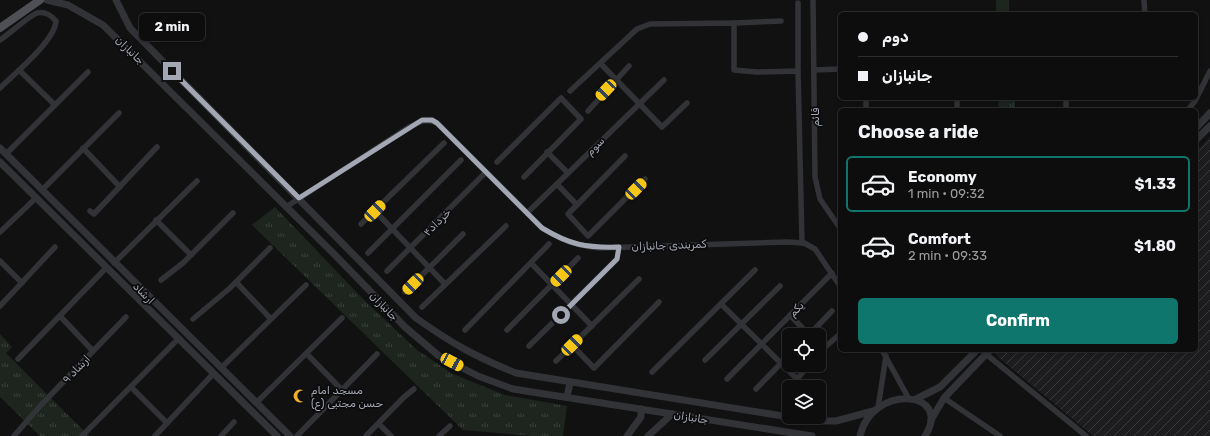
<!DOCTYPE html>
<html lang="en">
<head>
<meta charset="utf-8">
<style>
  :root { --surface:#0d0d0e; --page:#1b1b1c; --text:#f1f3f6; --muted:#9a9c9e; --line:#2d2d2e; --accent:#0f766e }
  body { margin:0; font-family:Rubik,Vazirmatn,sans-serif; background:var(--page); color:var(--text); height:100vh; display:flex; flex-direction:column; font-size:15px; white-space:nowrap }
  * { box-sizing:border-box; margin:0 }
  p { font-size:13px; color:var(--muted) }
  .icon { flex:none; width:22px; height:22px; fill:none; stroke:currentColor; stroke-width:2; stroke-linecap:round; stroke-linejoin:round }
  .map { position:relative; flex:1; overflow:hidden }
  .panel { position:absolute; left:838px; top:108px; width:360px; height:244px; display:flex; flex-direction:column; background:var(--surface); border-radius:6px; box-shadow:0 2px 6px #0003,0 0 0 1px var(--line) }
  .panel>* { flex:none }
  .hud { position:absolute; left:838px; top:12px; width:360px; height:88px; border-radius:6px; box-shadow:0 2px 6px #0003,0 0 0 1px var(--line); display:grid; align-content:center; height:88px; padding:0 20px; background:var(--surface) }
  .controls { position:absolute; left:782px; top:328px; display:grid; gap:8px }
  .controls a { display:grid; place-items:center; width:44px; height:44px; border-radius:6px; background:var(--surface); box-shadow:0 2px 6px #0003,0 0 0 1px var(--line); font-size:20px }
  .end { position:absolute; width:18px; height:18px; margin:-9px; border:5px solid #a2a7b3; background:#111; box-shadow:0 0 0 2px #111 }
  .from { border-radius:50% }
  .bubble { position:absolute; height:28px; border-radius:6px; background:var(--surface); box-shadow:0 2px 6px #0003,0 0 0 1px var(--line); font-size:13px; font-weight:700; line-height:28px; text-align:center }
  .car { position:absolute; width:12px; height:24px; margin:-12px -6px; border-radius:5px; box-shadow:0 0 3px 1px #0007; background:linear-gradient(#f5c518 24%,#345 0 40%,#f5c518 0 76%,#345 0 86%,#f5c518 0) }
  .hud b { display:flex; align-items:center; gap:14px; height:38px; font-size:15px }
  .hud b+b { border-top:1px solid var(--line) }
  .hud i { width:10px; height:10px; background:var(--text) }
  ul { padding:0; list-style:none }
  li { display:flex; align-items:center; gap:12px; height:56px; margin:0 8px 6px; padding:0 12px; border:2px solid transparent; border-radius:6px }
  li div { flex:1 }
  li b { display:block; font-size:15px }
  li em { font-style:normal; font-weight:700 }
  li.current { border-color:var(--accent) }
  li>.icon { width:36px; height:36px; stroke-width:1.5 }
  h2 { padding:0 20px; font-size:18px; line-height:48px }
  .action { display:flex; gap:8px; margin-top:auto; padding:8px 20px }
  .action a { flex:1; height:46px; border-radius:6px; background:var(--accent); color:#fff; font-size:16px; font-weight:700; line-height:46px; text-align:center }
  .map>svg:first-child { display:block }
  .industrial { fill:url(#industrial-furrows) }
  .grass { fill:url(#grass-tufts) }
  .lines { fill:none; stroke-linecap:round; stroke-linejoin:round }
  .minor { stroke:#323337; stroke-width:5.5 }
  .tertiary { stroke:#323337; stroke-width:7 }
  .primary { stroke:#4e5056; stroke-width:8 }
  .route { stroke:#a2a7b3; stroke-width:5 }
  .labels { text-anchor:middle; stroke-width:3.5; stroke-linejoin:round; paint-order:stroke }
  .street-label { font-size:11px; fill:#a2a7b3; stroke:#0c0c0d }
  .poi-label { font-size:11px; fill:#a2a7b3; stroke:#0c0c0d; text-anchor:start }
</style>
</head>
<body>
<div class="map">
<svg width="1210" height="436" viewBox="0 0 1210 436">
  <defs>
    <pattern id="industrial-furrows" width="10" height="10" patternUnits="userSpaceOnUse"><rect width="10" height="10" fill="#1d1d1f"/><path d="M-1 1l2-2M0 10L10 0M9 11l2-2" fill="none" stroke="#3b3b3d"/></pattern>
    <pattern id="grass-tufts" width="24" height="20" patternUnits="userSpaceOnUse"><rect width="24" height="20" fill="#1d251e"/><path d="M3 7l-1-3M5 7V3M7 7l1-3M15 17l-1-3M17 17v-4M19 17l1-3" fill="none" stroke="#3b423c"/></pattern>
  </defs>
  <rect width="100%" height="100%" fill="#111112"/>
  <polygon class="industrial" points="1210,137 1210,436 1093,436 998,357 996,353 998,350 1196,350 1196,151"/>
  <g class="grass">
    <rect x="996" y="0" width="13" height="14"/>
    <polygon points="998,98 1015,98 1015,110 999,110"/>
    <polygon points="275,207 365,301 417,350 453,374 505,395 567,406 563,436 532,436 463,430 252,225"/>
    <polygon points="0,334 12,347 6,353 89,436 40,436 0,397"/>
  </g>
  <g class="lines">
    <g class="minor">
      <polyline points="813,0 815,177 820,199 840,228"/>
      <polyline points="1144,0 1145,14"/>
      <polyline points="734,23 781,21"/>
      <path d="M 0,40 C 8,35 29,16 37,13 C 45,11 52,16 56,21 C 55,41 14,74 0,88"/>
      <polyline points="601,64 662,127 687,103"/>
      <polyline points="19,70 55,105"/>
      <polyline points="815,70 840,69"/>
      <polyline points="798,71 798,3"/>
      <polyline points="570,91 637,29 650,24 734,23 734,70 757,72 798,71 802,243"/>
      <polyline points="866,98 866,110"/>
      <polyline points="957,98 957,110"/>
      <polyline points="1066,98 1066,110"/>
      <polyline points="1188,110 1195,101 1210,71"/>
      <polyline points="588,111 629,66"/>
      <polyline points="83,148 120,187"/>
      <polyline points="547,152 568,173"/>
      <polyline points="6,154 88,72"/>
      <polyline points="625,156 568,214 588,236 645,179"/>
      <polyline points="497,162 561,98 581,119 524,177"/>
      <polyline points="557,184 577,205"/>
      <polyline points="42,190 119,113"/>
      <path d="M 286,207 L 409,127 C 419,122 426,118 437,123 L 542,228 C 562,240 576,246 600,248 L 787,242 L 804,243 L 815,249 L 840,286"/>
      <polyline points="90,211 94,214 157,147"/>
      <polyline points="375,211 445,284"/>
      <polyline points="527,213 664,80"/>
      <polyline points="156,220 191,255"/>
      <polyline points="361,224 444,143"/>
      <polyline points="0,232 36,198"/>
      <polyline points="368,253 461,160"/>
      <polyline points="0,261 22,283"/>
      <polyline points="114,263 197,181"/>
      <polyline points="531,263 592,326"/>
      <polyline points="387,271 486,172"/>
      <polyline points="161,280 183,263 233,213"/>
      <polyline points="236,282 270,318"/>
      <polyline points="405,292 463,234"/>
      <polyline points="721,304 797,379 809,365"/>
      <polyline points="0,306 55,247"/>
      <polyline points="422,307 506,226"/>
      <polyline points="790,315 809,335"/>
      <polyline points="60,316 93,351"/>
      <polyline points="193,319 230,288 270,248"/>
      <polyline points="465,330 549,244"/>
      <polyline points="507,330 578,258"/>
      <polyline points="809,335 832,311"/>
      <polyline points="819,344 824,348 819,354"/>
      <polyline points="572,345 594,368 659,302"/>
      <polyline points="529,346 617,259 619,247"/>
      <polyline points="824,348 840,334"/>
      <polyline points="882,350 909,399"/>
      <polyline points="307,354 342,390"/>
      <polyline points="986,354 1086,436"/>
      <polyline points="18,359 106,268"/>
      <polyline points="705,360 780,286"/>
      <polyline points="556,361 639,279"/>
      <polyline points="221,368 306,285"/>
      <polyline points="652,372 755,270"/>
      <polyline points="727,379 832,273"/>
      <polyline points="131,387 167,423"/>
      <polyline points="756,389 789,355"/>
      <polyline points="944,398 1000,436"/>
      <polyline points="256,403 342,318"/>
      <polyline points="878,408 886,356"/>
      <polyline points="379,424 391,436"/>
      <polyline points="14,436 40,406 126,317"/>
      <polyline points="82,436 179,338"/>
      <polyline points="155,436 214,373"/>
      <polyline points="221,436 234,422"/>
      <polyline points="297,436 377,354"/>
      <polyline points="366,436 403,398 414,389"/>
      <polyline points="439,436 450,426"/>
    </g>
    <g class="tertiary">
      <polyline points="47,0 68,5 103,25 335,255 405,327 439,356 478,376 513,389 812,436"/>
      <path d="M 116,0 L 130,28 L 416,318 C 451,343 476,357 516,373 L 789,417"/>
      <polyline points="1196,128 1210,113"/>
      <polyline points="1196,140 1210,126"/>
      <polyline points="0,148 290,436"/>
      <polyline points="0,162 277,436"/>
      <polyline points="567,397 570,383"/>
      <polyline points="916,399 940,387 977,350"/>
      <polyline points="790,417 817,421 836,421 873,411"/>
      <polyline points="931,420 944,398 990,350"/>
      <polyline points="627,436 641,417 641,409"/>
      <polyline points="648,436 672,414"/>
      <path d="M 860,436 C 872,383 954,390 925,436"/>
    </g>
    <polyline class="primary" points="0,28 40,0"/>
  </g>
  <g class="lines">
    <path class="route" d="M 172,71 L 299,198 L 422,120 L 432,120 L 437,123 L 542,228 C 570,245 586,248 619,247 L 617,259 L 561,315"/>
  </g>
  <defs>
    <g id="mosque-bare" transform="scale(1.08)"><path d="M3.5-4.9A6 6 0 1 0 3.5 4.9A5 5 0 1 1 3.5-4.9Z" fill="#edae2e" stroke="#0c0c0d" stroke-width="2.5" paint-order="stroke"/></g>
  </defs>
  <g fill-rule="evenodd">
    <use href="#mosque-bare" x="300" y="396"/>
  </g>
  <g class="labels">
    <g class="street-label">
      <text transform="translate(130 50) rotate(44)" y="4">جانبازان</text>
      <text transform="translate(815 117) rotate(-90)" y="4">قائم</text>
      <text transform="translate(595 146) rotate(-45)" y="4">سوم</text>
      <text transform="translate(437 222) rotate(-45)" y="4">خرداد۴</text>
      <text transform="translate(669 245) rotate(-2)" y="4">کمربندی جانبازان</text>
      <text transform="translate(144 293) rotate(45)" y="4">ارشاد</text>
      <text transform="translate(384 306) rotate(46)" y="4">جانبازان</text>
      <text transform="translate(796 309) rotate(-45)" y="4">یکم</text>
      <text transform="translate(76 369) rotate(-46)" y="4">ارشاد ۹</text>
      <text transform="translate(691 417) rotate(9)" y="4">جانبازان</text>
    </g>
    <g class="poi-label">
      <text x="311" y="394">مسجد امام<tspan x="311" dy="13">حسن مجتبی (ع)</tspan></text>
    </g>
  </g>
</svg>
<div class="controls">
<a><svg class="icon" aria-label="locate" viewBox="0 0 24 24"><circle cx="12" cy="12" r="6"/><path d="M12 2v4M12 18v4M2 12h4M18 12h4"/></svg></a>
<a><svg class="icon" aria-label="layers" viewBox="0 0 24 24"><path d="M12 4l9 5-9 5-9-5zM3 14l9 5 9-5"/></svg></a>
</div>
<i class="end from" style="left:561px;top:315px"></i>
<i class="end" style="left:172px;top:71px"></i>
<div class="bubble" style="left:139px;top:13px;width:66px">2 min</div>
<i class="car" style="left:606px;top:90px;rotate:223deg"></i>
<i class="car" style="left:636px;top:189px;rotate:45deg"></i>
<i class="car" style="left:375px;top:211px;rotate:45deg"></i>
<i class="car" style="left:561px;top:276px;rotate:225deg"></i>
<i class="car" style="left:413px;top:284px;rotate:225deg"></i>
<i class="car" style="left:572px;top:345px;rotate:45deg"></i>
<i class="car" style="left:452px;top:362px;rotate:118deg"></i>
<div class="hud">
<b><i class="from"></i>دوم</b>
<b><i></i>جانبازان</b>
</div>
<section class="panel">
<h2>Choose a ride</h2>
<ul>
<li class="current"><svg class="icon" aria-label="car" viewBox="0 0 24 24"><path d="M5 17H2v-5l4-1 3-4h7l3 4 3 1v5h-3M9 17h6M6 11h13"/><circle cx="7" cy="17" r="2"/><circle cx="17" cy="17" r="2"/></svg><div><b>Economy</b><p>1 min · 09:32</p></div><em>$1.33</em></li>
<li><svg class="icon" aria-label="car" viewBox="0 0 24 24"><path d="M5 17H2v-5l4-1 3-4h7l3 4 3 1v5h-3M9 17h6M6 11h13"/><circle cx="7" cy="17" r="2"/><circle cx="17" cy="17" r="2"/></svg><div><b>Comfort</b><p>2 min · 09:33</p></div><em>$1.80</em></li>
</ul>
<div class="action"><a>Confirm</a></div>
</section>
</div>
</body>
</html>
